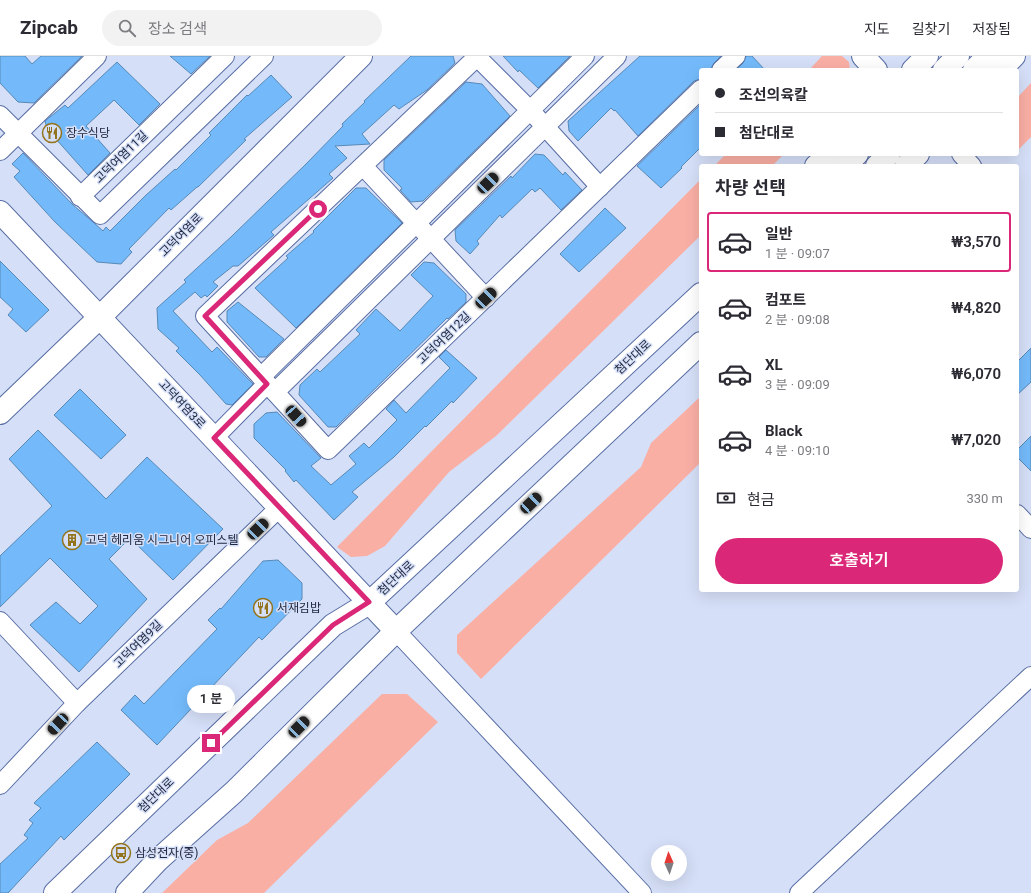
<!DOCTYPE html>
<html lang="ko">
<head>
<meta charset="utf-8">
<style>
  :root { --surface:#fff; --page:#f2f2f3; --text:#2b2b33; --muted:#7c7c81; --line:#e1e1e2; --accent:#db2777 }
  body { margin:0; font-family:Roboto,"Noto Sans KR",sans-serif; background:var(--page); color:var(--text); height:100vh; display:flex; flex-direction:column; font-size:15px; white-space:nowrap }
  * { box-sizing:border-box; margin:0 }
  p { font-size:13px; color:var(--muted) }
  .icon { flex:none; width:22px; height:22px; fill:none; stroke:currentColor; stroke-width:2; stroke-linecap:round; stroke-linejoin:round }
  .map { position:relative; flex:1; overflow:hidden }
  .sheet { position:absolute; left:699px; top:108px; width:320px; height:428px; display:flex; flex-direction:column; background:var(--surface); border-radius:4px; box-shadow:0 4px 16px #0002 }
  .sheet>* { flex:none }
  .hud { position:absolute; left:699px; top:12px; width:320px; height:88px; border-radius:4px; box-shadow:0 4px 16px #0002; display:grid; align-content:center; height:88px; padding:0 16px; background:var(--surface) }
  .needle { width:26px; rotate:357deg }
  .controls { position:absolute; left:651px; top:789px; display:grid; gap:8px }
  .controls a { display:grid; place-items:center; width:36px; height:36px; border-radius:50%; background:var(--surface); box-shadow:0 4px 16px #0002; font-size:20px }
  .end { position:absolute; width:18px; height:18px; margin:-9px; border:5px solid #db2777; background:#fff; box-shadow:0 0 0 2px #fff }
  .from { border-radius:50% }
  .bubble { position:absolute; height:28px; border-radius:14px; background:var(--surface); box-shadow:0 4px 16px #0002; font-size:13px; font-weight:600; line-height:28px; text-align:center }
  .car { position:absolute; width:12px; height:24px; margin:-12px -6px; border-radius:5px; box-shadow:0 0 3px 1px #0007; background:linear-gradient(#222 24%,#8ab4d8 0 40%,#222 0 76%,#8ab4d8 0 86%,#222 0) }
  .hud b { display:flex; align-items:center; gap:14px; height:38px; font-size:15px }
  .hud b+b { border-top:1px solid var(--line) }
  .hud i { width:10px; height:10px; background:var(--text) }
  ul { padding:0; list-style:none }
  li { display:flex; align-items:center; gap:12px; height:60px; margin:0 8px 6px; padding:0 8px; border:2px solid transparent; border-radius:4px }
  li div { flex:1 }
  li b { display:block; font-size:15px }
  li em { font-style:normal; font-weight:600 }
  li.current { border-color:var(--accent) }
  li>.icon { width:36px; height:36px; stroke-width:1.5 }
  h2 { padding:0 16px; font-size:18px; line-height:48px }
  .pay { display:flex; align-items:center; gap:10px; height:44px; padding:0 16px; font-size:15px }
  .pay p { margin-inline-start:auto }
  .primary-button { display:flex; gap:8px; margin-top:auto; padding:8px 16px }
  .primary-button a { flex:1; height:46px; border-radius:24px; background:var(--accent); color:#fff; font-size:16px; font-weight:600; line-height:46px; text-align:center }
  header { display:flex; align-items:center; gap:24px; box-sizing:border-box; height:56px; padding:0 20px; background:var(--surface); border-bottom:1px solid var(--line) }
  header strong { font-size:19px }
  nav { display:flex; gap:22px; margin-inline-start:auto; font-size:14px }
  .search { width:280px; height:36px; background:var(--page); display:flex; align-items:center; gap:10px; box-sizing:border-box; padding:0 14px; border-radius:22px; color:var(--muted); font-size:15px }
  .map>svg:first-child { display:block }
  .green { fill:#faafa5 }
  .building { fill:#74bafa; stroke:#5789b7 }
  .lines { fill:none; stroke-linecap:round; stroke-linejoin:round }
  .minor-casing { stroke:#586da3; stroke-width:20 }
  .tertiary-casing { stroke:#586da3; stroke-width:24 }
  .minor { stroke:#fff; stroke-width:18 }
  .tertiary { stroke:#fff; stroke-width:22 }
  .route { stroke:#db2777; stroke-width:5 }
  .labels { text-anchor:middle; stroke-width:3; stroke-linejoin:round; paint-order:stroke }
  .poi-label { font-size:12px; fill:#212a41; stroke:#d5dff7; text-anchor:start }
  .street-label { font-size:12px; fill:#212a41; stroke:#d5dff7 }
</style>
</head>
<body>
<header>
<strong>Zipcab</strong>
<div class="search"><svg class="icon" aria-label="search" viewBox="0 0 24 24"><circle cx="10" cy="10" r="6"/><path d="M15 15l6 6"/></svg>장소 검색</div>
<nav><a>지도</a><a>길찾기</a><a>저장됨</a></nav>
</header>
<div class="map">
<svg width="1031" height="837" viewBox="0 0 1031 837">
  <rect width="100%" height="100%" fill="#d5dff7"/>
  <g class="green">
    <polygon points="822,0 842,0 849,6 850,14 809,14"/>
    <polygon points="1031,27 1031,81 1017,95 1017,42"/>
    <polygon points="726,98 784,98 772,110 714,110"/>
    <polygon points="701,123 701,179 496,380 449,416 385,490 367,500 351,501 337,491"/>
    <polygon points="701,340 701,406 481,623 457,597 457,579 641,411 651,387"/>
    <polygon points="382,638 407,638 438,666 264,837 162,837 217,784 248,767"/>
  </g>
  <g class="building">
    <polygon points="0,0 25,0 32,8 41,0 82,0 34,47 18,46 0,27"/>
    <polygon points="170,0 210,0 191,18"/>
    <polygon points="411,0 453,0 455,7 427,34 399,53 394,49 362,78 370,88 335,90 347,102 329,118 333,122 271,176 274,179 238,210 233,210 213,226 218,230 207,241 205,239 201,242 195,236 173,255 212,296 217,291 253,328 232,349 226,348 200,319 176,295 179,292 158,273 157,252 186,226 184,224 232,180 306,108 343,70 342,68 365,46 364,45"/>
    <polygon points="503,0 570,0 538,32 519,14 518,16"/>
    <polygon points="640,0 721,0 714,7 711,14 701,14 701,23 694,25 638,80 615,54 614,55 611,52 578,85 569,75 568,65"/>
    <polygon points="746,0 752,0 765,14 736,14 743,7"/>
    <polygon points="117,6 160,48 139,69 114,44 86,70 110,97 88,119 47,73 45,65 65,49 68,52"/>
    <polygon points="271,19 292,41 244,83 246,84 198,131 197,131 171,154 169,152 129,193 132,196 121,208 97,206 55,166 14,121 20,115 12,108 23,97 73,149 93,166 103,175 106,171 110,175 145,140 175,113 176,114 211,79 209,77 247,39 248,40"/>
    <polygon points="466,26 482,28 510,60 423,145 411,146 400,134 402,133 401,131 384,114 384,104"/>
    <polygon points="701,48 701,91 681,111 682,112 661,132 637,110"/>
    <polygon points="535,98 544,99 563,119 565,116 582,134 561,154 540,132 535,136 532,133 502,162 500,159 477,185 479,188 470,198 456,185 455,174 511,120 512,122"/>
    <polygon points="356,132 366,132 402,167 296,272 255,232 288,202 286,200 314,176 313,175"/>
    <polygon points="605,152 626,172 579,216 560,198"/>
    <polygon points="0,205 49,254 26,276 8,259 13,253 0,241"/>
    <polygon points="424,206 434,207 466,238 466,246 448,263 447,262 336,371 328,371 299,339 300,329 317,313 320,316 360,278 356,274 376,253 400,275 433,240 411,219"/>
    <polygon points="238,246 284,283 266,301 259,301 227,266 227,255"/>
    <polygon points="1031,292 1031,326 1017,339 1017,306"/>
    <polygon points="446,294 477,322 453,347 452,345 426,371 425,370 394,401 352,436 358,441 334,464 296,424 294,426 285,415 286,414 254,382 254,368 266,357 277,356 321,402 311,410 331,429 356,408 349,400 364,387 369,392 397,364 386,353 394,344 406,357 450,312 439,301"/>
    <polygon points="80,333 126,379 101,403 54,359"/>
    <polygon points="38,374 106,443 147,401 223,473 173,524 130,482 109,503 147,543 79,616 30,569 56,546 80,568 98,550 50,502 0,551 0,500 52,450 9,403"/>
    <polygon points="1031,380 1031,415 1017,401 1017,394"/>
    <polygon points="278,504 302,527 302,543 262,584 259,581 157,689 121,654 135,639 144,648 217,573 208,564 220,552 221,553 263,505"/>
    <polygon points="97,686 130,718 64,784 61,780 8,837 0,837 0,808 28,782 24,779 33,767 29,764 41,752 34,747"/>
  </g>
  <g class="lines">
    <g class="minor-casing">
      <g id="minor">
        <polyline points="476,0 530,54 600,131"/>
        <polyline points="478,0 205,260 328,394 701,33"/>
        <polyline points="721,14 736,0"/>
        <polyline points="0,59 100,159 264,0"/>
        <polyline points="0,95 97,0"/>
        <polyline points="961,98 972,110"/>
        <polyline points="363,110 486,242"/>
        <polyline points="80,141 225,0"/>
        <polyline points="261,321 585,0"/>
        <polyline points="275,336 617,0"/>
        <polyline points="214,382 267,328"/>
        <polyline points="1017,458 1031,473"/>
        <polyline points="0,565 77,647"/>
        <polyline points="396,575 642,837"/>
        <polyline points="0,729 77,647 280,451"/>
        <polyline points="799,837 1031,620"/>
      </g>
    </g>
    <g class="tertiary-casing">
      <g id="tertiary">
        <polyline points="863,0 876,14"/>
        <polyline points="913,14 927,0"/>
        <polyline points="944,14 958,0"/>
        <polyline points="974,14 988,0"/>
        <polyline points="1000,14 1014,0"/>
        <polyline points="816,110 829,98"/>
        <polyline points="845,110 857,98"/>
        <polyline points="877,110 889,98"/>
        <polyline points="906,110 918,98"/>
        <polyline points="0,156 396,575"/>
        <polyline points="0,357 100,261 361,0"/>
        <polyline points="55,837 333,569 369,547 701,238"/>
        <polyline points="127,837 158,804 234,736 396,575 701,287"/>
      </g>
    </g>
    <use href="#minor" class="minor"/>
    <use href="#tertiary" class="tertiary"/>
  </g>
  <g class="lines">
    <polyline class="route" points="211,687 333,569 369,546 214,382 267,328 205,260 318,153"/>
  </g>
  <defs>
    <g id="restaurant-ring" transform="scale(1)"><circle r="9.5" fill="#d5dff7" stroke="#93731b" stroke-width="1.5"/><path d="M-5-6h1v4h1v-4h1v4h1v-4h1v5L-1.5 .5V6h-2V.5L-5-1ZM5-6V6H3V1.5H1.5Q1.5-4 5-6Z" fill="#93731b"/></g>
    <g id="building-ring" transform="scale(1)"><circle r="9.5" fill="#d5dff7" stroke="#93731b" stroke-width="1.5"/><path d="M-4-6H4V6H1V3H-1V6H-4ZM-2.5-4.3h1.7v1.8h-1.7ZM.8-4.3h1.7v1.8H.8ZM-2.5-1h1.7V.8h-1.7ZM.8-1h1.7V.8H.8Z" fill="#93731b"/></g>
    <g id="bus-ring" transform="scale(1)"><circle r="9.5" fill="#d5dff7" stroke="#93731b" stroke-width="1.5"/><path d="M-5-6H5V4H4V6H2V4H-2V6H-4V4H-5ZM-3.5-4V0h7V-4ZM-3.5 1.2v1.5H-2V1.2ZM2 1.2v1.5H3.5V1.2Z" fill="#93731b"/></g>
  </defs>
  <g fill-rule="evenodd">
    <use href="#restaurant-ring" x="52" y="77"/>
    <use href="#building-ring" x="72" y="484"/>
    <use href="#restaurant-ring" x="263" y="552"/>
    <use href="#bus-ring" x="121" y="797"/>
  </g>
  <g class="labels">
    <g class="poi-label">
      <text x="66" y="81">장수식당</text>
      <text x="86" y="488">고덕 헤리움 시그니어 오피스텔</text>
      <text x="277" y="556">서재김밥</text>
      <text x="135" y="801">삼성전자(중)</text>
    </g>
    <g class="street-label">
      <text transform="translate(121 101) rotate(-44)" y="4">고덕여염11길</text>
      <text transform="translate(181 179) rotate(-45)" y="4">고덕여염로</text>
      <text transform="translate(444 282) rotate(-44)" y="4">고덕여염12길</text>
      <text transform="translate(633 301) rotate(-43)" y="4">첨단대로</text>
      <text transform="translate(182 348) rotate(47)" y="4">고덕여염3로</text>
      <text transform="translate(396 522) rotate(-43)" y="4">첨단대로</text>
      <text transform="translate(138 588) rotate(-44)" y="4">고덕여염9길</text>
      <text transform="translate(156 739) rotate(-44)" y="4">첨단대로</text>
    </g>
  </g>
</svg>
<div class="controls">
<a><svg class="needle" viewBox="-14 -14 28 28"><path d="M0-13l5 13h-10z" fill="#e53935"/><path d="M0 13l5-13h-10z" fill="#7c7c81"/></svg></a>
</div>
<i class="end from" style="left:318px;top:153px"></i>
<i class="end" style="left:211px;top:687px"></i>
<div class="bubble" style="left:187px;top:629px;width:48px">1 분</div>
<i class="car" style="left:488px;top:127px;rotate:46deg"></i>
<i class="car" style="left:486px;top:242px;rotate:46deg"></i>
<i class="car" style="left:296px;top:360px;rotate:138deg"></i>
<i class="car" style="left:531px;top:447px;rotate:47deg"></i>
<i class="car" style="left:258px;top:473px;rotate:46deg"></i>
<i class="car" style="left:58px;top:668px;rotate:223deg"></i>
<i class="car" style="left:299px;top:671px;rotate:45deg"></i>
<div class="hud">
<b><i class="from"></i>조선의육칼</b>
<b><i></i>첨단대로</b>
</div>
<section class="sheet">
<h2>차량 선택</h2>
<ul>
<li class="current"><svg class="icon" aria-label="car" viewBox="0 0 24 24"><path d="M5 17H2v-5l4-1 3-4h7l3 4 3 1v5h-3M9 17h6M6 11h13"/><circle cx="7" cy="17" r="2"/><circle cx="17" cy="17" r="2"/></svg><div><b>일반</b><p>1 분 · 09:07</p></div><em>₩3,570</em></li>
<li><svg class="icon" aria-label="car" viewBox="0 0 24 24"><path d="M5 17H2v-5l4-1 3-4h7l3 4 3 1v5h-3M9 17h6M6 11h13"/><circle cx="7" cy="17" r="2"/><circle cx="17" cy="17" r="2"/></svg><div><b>컴포트</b><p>2 분 · 09:08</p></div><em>₩4,820</em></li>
<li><svg class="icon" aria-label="car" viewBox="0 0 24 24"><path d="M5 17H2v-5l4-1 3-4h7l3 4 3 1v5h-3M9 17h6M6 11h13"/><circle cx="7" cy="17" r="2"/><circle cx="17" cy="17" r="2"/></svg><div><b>XL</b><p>3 분 · 09:09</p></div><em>₩6,070</em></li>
<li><svg class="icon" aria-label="car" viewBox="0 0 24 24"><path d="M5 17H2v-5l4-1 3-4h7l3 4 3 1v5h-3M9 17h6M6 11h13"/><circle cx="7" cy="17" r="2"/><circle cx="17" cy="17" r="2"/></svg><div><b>Black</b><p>4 분 · 09:10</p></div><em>₩7,020</em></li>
</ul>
<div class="pay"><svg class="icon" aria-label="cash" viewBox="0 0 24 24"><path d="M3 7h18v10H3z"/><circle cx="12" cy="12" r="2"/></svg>현금<p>330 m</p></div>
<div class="primary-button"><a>호출하기</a></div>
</section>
</div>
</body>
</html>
